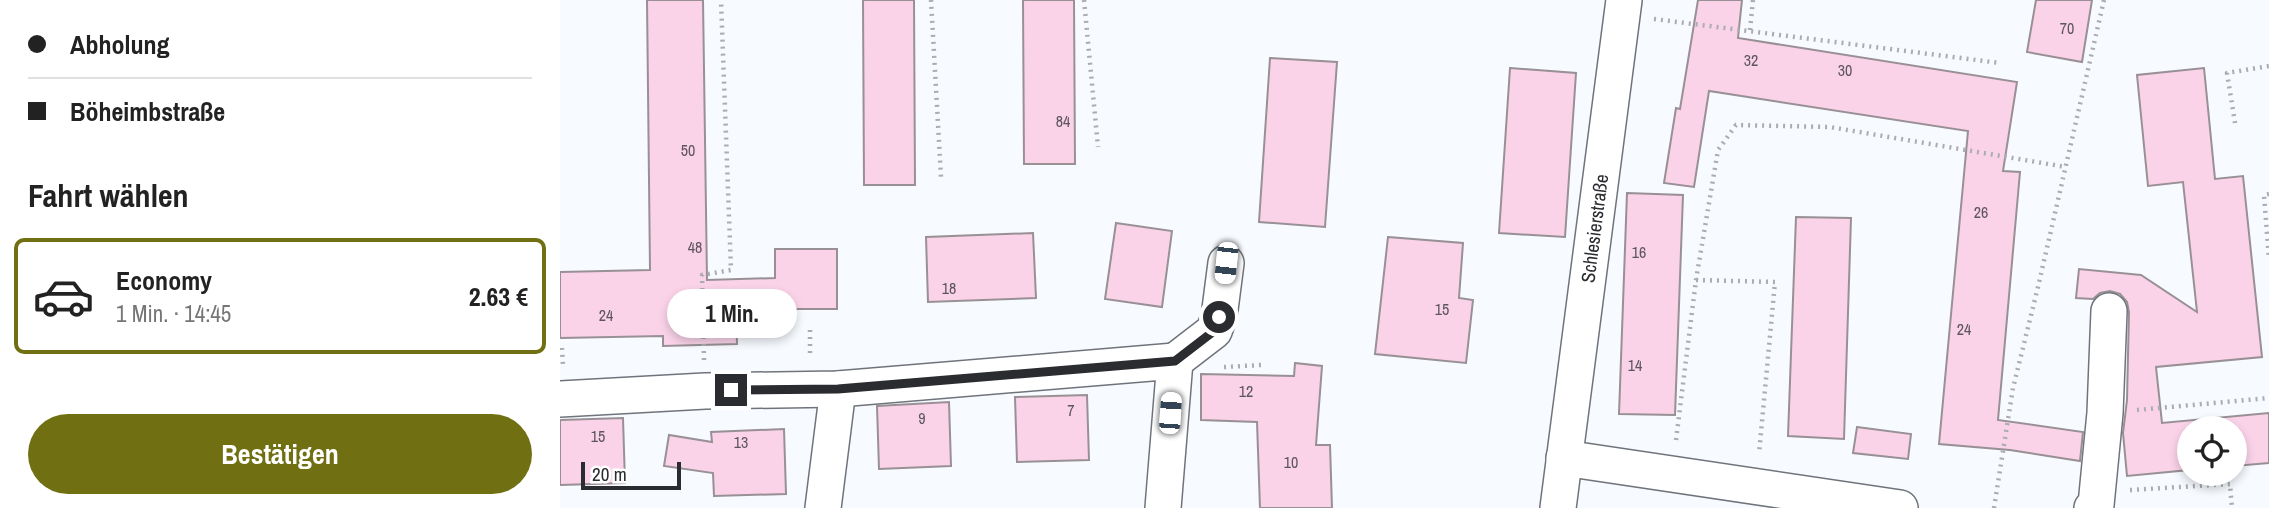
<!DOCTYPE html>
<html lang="de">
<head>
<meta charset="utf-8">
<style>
  :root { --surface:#fff; --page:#f6f6f6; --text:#222; --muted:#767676; --line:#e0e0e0; --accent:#707013 }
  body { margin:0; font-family:"Archivo Narrow",sans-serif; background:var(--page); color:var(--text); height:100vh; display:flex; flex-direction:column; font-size:26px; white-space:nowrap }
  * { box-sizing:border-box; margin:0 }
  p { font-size:23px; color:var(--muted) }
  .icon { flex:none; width:38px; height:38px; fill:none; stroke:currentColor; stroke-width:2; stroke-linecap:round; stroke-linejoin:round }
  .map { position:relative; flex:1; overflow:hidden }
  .panel { display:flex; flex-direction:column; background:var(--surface); width:560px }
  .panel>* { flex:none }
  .top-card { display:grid; align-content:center; height:154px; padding:0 28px; background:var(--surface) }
  .controls { position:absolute; left:1617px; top:416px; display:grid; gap:14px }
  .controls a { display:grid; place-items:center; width:70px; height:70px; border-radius:50%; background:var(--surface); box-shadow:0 4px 10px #0003; font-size:35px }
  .scale { position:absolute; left:21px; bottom:18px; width:100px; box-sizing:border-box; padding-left:7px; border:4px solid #2a2c2f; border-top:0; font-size:19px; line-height:24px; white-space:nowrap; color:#2a2c2f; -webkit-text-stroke:5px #fff; paint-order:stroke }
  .end { position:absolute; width:32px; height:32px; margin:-16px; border:9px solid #2a2c2f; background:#fff; box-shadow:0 0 0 4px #fff }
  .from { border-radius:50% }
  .bubble { position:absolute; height:49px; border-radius:24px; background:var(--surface); box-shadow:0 4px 10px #0003; font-size:23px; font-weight:800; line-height:49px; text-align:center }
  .car { position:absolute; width:21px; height:42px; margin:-21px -10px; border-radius:9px; box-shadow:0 0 5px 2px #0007; background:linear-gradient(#fff 24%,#345 0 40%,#fff 0 76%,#345 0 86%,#fff 0) }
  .top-card b { display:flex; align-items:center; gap:24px; height:66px; font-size:26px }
  .top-card b+b { border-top:2px solid var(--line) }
  .top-card i { width:18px; height:18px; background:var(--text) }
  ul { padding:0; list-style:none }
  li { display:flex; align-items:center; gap:21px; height:116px; margin:0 14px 10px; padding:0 14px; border:4px solid transparent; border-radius:10px }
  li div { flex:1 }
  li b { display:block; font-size:26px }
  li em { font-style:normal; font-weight:800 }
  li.selected { border-color:var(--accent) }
  li>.icon { width:63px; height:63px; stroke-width:1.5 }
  h2 { padding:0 28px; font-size:32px; line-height:84px }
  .action { display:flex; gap:14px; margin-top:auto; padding:14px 28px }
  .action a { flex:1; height:80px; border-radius:42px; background:var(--accent); color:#fff; font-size:28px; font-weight:800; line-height:80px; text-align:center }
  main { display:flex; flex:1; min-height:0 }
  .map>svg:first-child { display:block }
  .building { fill:#fad3e9; stroke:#989095; stroke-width:2 }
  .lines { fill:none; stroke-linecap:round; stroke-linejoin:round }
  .minor-casing { stroke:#6f747b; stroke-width:38 }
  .path { stroke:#aaacb1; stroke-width:4.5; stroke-dasharray:2 5; stroke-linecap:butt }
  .minor { stroke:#fff; stroke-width:35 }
  .route { stroke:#2a2c2f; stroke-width:9 }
  .labels { text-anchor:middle; stroke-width:6; stroke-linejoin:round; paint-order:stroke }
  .number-label { font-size:16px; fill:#5e565e }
  .street-label { font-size:19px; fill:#2a2c2f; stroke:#fff }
</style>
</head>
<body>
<main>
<section class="panel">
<div class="top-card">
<b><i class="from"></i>Abholung</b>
<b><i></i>Böheimbstraße</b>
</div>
<h2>Fahrt wählen</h2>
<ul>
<li class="selected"><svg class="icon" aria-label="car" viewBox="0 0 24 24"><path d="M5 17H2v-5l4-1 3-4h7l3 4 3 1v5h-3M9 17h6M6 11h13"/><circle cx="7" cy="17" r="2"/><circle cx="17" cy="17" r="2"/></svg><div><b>Economy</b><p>1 Min. · 14:45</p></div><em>2.63 €</em></li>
</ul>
<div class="action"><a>Bestätigen</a></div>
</section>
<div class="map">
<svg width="1709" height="508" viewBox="0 0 1709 508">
  <rect width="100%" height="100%" fill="#f7faff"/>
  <g class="building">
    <polygon points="87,0 143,0 147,280 215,278 215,249 277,249 277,309 176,309 177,344 103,346 103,336 0,338 0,272 90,270"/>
    <polygon points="303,0 354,0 355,185 304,185"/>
    <polygon points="463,0 514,0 515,164 464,164"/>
    <polygon points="1138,0 1182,0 1178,38 1457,82 1443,171 1460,172 1438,420 1523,432 1520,461 1450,450 1379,444 1408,131 1149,91 1134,187 1104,183 1116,108 1120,109"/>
    <polygon points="1476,0 1532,0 1522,62 1467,52"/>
    <polygon points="710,58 777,62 765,227 699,222"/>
    <polygon points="950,68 1016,73 1005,237 939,233"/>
    <polygon points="1644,68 1655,179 1683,176 1702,357 1596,367 1602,423 1709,413 1709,463 1675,466 1675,429 1629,429 1629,470 1567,476 1563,433 1567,400 1569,312 1567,302 1560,294 1550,291 1540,293 1533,299 1516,298 1519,269 1581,275 1637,312 1623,182 1588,186 1577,75"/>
    <polygon points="1067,193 1123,195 1115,415 1059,414"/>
    <polygon points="1236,217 1291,218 1284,439 1228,436"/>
    <polygon points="556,223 612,231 602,307 545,299"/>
    <polygon points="473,233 476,298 368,302 366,237"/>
    <polygon points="828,237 903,243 899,298 913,300 906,363 815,354"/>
    <polygon points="735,363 762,366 756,445 770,445 772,508 700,508 697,422 641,420 641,374 734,376"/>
    <polygon points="527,395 529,460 457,462 455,397"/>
    <polygon points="389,402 391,466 319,469 317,406"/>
    <polygon points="63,418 65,483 0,485 0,420"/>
    <polygon points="1297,427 1351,434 1348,459 1293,453"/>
    <polygon points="224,429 226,494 154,496 153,473 104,466 109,435 152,442 151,432"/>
  </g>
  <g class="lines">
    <g class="minor-casing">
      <g id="minor">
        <polyline points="615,361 654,331 659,317 666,263"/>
        <polyline points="0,399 145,391 278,389 615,361 603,508"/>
        <polyline points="1004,458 1340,508"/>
        <polyline points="263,508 278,389"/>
        <path id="s1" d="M 998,508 L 1064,0"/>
        <polyline points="1532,508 1536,505 1545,413 1549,311"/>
      </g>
    </g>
    <g class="path">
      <polyline points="371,0 381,177"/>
      <polyline points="524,0 538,147"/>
      <polyline points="1094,19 1440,63"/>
      <polyline points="1190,30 1193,0"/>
      <polyline points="1675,123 1667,73 1709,66"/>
      <polyline points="1709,194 1704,195 1709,259"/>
      <polyline points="1136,280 1215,282 1199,454"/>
      <polyline points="250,330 250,357"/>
      <polyline points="2,348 3,366"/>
      <polyline points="144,360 142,275 171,270 161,0"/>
      <polyline points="664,367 701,365"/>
      <polyline points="1577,410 1709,398"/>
      <polyline points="1116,440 1136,280 1158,150 1176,125 1270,127 1506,167"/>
      <polyline points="1570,490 1670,484 1672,508"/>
      <polyline points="1434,508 1453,388 1478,287 1544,0"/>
    </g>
    <use href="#minor" class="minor"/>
  </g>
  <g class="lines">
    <polyline class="route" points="171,390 278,389 615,361 654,331 659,317"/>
  </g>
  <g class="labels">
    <g class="number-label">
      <text x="1507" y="34">70</text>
      <text x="1191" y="66">32</text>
      <text x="1285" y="76">30</text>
      <text x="503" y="127">84</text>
      <text x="128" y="156">50</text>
      <text x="1421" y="218">26</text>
      <text x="135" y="253">48</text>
      <text x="1079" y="258">16</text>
      <text x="389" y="294">18</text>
      <text x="882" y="315">15</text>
      <text x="46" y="321">24</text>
      <text x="1404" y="335">24</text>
      <text x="1075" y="371">14</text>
      <text x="686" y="397">12</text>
      <text x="511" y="416">7</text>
      <text x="362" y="424">9</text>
      <text x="38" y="442">15</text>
      <text x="181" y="448">13</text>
      <text x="731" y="468">10</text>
    </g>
    <g class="street-label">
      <text dy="7" stroke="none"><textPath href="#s1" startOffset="282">Schlesierstraße</textPath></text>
    </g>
  </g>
</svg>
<div class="controls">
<a><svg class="icon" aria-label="locate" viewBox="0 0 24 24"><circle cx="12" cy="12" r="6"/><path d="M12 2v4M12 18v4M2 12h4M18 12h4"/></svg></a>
</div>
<div class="scale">20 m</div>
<i class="end from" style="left:659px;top:317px"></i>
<i class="end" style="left:171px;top:390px"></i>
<div class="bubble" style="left:107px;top:289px;width:130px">1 Min.</div>
<i class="car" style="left:666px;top:263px;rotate:186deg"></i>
<i class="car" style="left:610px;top:413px;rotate:4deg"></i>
</div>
</main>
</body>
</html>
